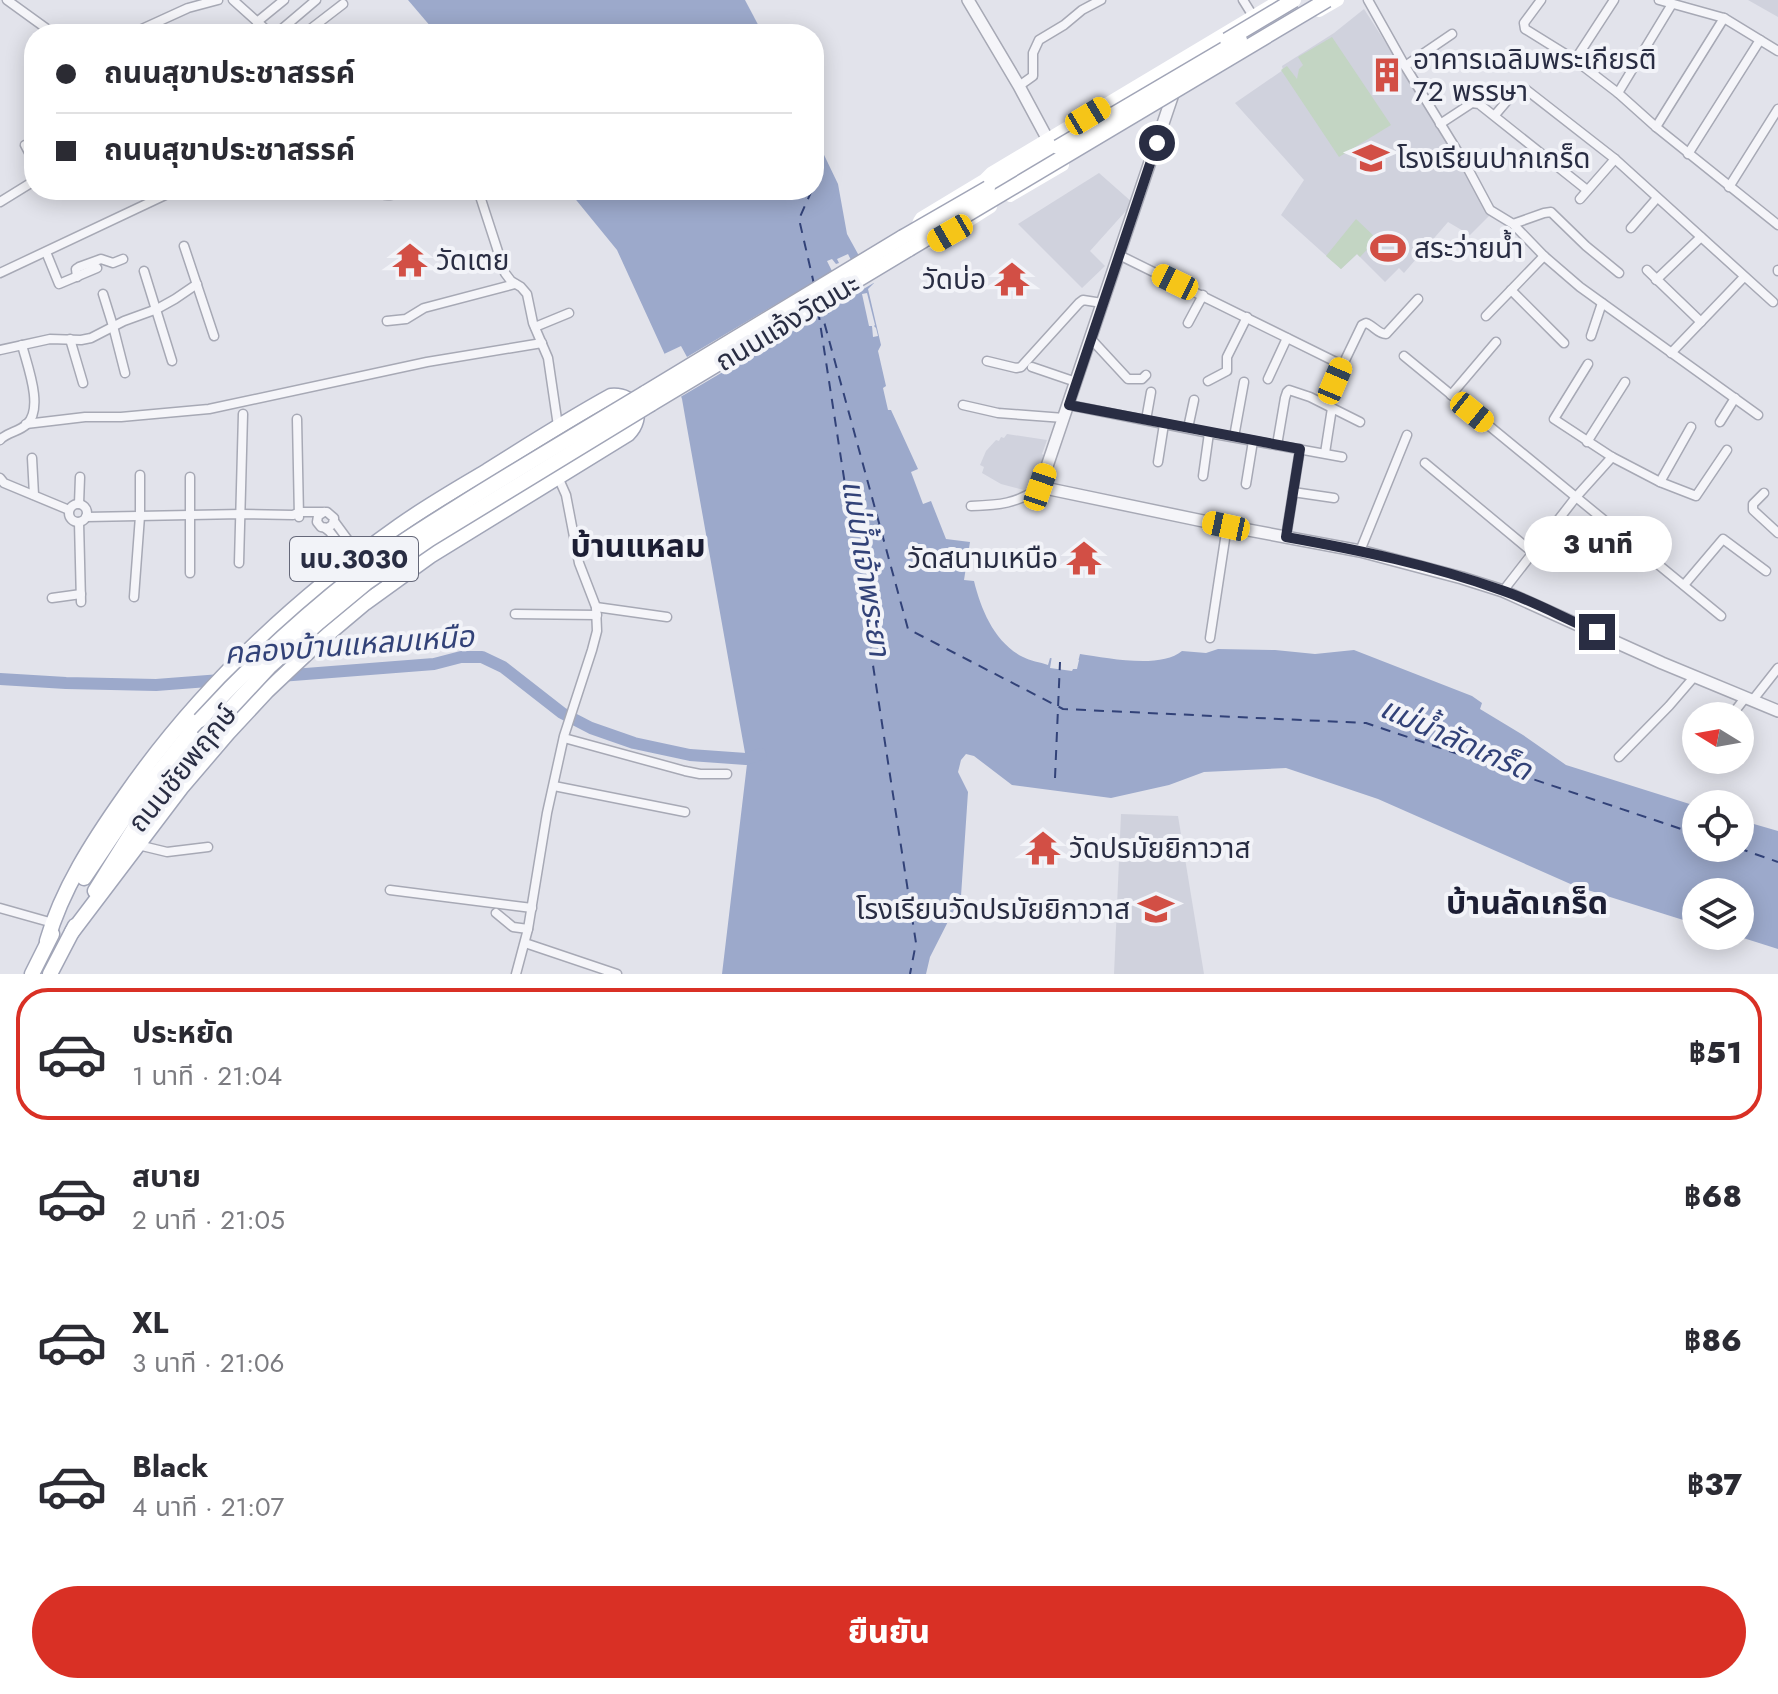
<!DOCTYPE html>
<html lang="th">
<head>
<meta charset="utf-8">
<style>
  :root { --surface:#fff; --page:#f7f7f7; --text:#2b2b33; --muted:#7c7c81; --line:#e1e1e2; --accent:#d93025 }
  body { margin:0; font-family:Jost,"Noto Sans Thai",sans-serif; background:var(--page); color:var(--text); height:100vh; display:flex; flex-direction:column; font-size:30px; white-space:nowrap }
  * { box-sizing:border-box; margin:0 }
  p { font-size:26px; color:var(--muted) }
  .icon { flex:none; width:44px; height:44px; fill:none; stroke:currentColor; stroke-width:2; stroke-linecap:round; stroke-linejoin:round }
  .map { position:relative; height:974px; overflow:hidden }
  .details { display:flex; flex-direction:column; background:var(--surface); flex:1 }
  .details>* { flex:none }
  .guide { position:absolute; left:24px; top:24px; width:800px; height:176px; border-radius:32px; box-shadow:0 4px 20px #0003; display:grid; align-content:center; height:176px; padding:0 32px; background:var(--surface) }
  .needle { width:52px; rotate:281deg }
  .controls { position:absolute; left:1682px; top:702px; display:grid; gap:16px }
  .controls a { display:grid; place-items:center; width:72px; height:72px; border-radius:50%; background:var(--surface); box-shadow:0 4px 20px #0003; font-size:40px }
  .end { position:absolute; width:36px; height:36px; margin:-18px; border:10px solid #292d43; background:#fff; box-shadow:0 0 0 4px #fff }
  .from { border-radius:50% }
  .bubble { position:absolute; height:56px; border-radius:28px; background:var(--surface); box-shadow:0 4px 20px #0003; font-size:26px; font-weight:800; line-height:56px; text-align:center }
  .car { position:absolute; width:24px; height:48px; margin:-24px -12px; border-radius:10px; box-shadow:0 0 6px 2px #0007; background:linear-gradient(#f5c518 24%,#345 0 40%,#f5c518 0 76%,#345 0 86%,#f5c518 0) }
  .guide b { display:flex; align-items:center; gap:28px; height:76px; font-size:30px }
  .guide b+b { border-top:2px solid var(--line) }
  .guide i { width:20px; height:20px; background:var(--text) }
  ul { padding:14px 0 0; list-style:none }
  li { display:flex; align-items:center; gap:24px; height:132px; margin:0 16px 12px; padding:0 16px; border:4px solid transparent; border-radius:32px }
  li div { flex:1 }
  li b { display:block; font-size:30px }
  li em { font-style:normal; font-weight:800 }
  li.current { border-color:var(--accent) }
  li>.icon { width:72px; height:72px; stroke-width:1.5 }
  .button { display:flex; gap:16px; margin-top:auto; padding:16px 32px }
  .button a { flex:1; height:92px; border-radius:48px; background:var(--accent); color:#fff; font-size:32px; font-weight:800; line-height:92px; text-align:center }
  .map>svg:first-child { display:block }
  .built { fill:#d0d2dd }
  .green { fill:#c3d5c3 }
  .water { fill:#9ca9cb }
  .pier { fill:#e2e3eb }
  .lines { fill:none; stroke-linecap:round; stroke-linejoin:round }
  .river { stroke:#9ca9cb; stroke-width:12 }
  .ferry { stroke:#324278; stroke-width:2; stroke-dasharray:10 8; stroke-linecap:butt }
  .minor-casing { stroke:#a7a9b5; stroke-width:11 }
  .tertiary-casing { stroke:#a7a9b5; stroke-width:14 }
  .primary-casing { stroke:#a1a5b7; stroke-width:17 }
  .minor { stroke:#f5f5f9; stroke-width:8 }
  .tertiary { stroke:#f5f5f9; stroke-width:11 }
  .secondary { stroke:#fff; stroke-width:12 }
  .primary { stroke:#fff; stroke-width:14 }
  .primary-bridge-casing { stroke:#a1a5b7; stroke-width:17; stroke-linecap:butt }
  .primary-bridge { stroke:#fff; stroke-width:14 }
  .route { stroke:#292d43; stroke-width:10 }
  .labels { text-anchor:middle; stroke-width:8; stroke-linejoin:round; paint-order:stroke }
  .shield { fill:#f2f3f8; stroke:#656879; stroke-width:2 }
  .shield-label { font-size:26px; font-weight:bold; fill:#292d43 }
  .poi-label { font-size:28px; fill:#292d43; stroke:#f2f3f8; text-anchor:start }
  .street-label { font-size:28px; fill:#292d43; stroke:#f2f3f8 }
  .water-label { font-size:30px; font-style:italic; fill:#324278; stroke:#f2f3f8 }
  .quarter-label { font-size:32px; font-weight:bold; fill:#1c1e34; stroke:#f2f3f8 }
</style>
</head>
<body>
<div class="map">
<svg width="1778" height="974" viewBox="0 0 1778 974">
  <rect width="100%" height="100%" fill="#e2e3eb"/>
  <g class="built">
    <polygon points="1748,0 1778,0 1778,17"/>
    <polygon points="1364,9 1445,135 1475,186 1490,215 1470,235 1448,222 1404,273 1399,268 1385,282 1357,254 1341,269 1281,215 1304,180 1235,103 1283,70 1282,66 1334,33"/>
    <polygon points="1099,173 1133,203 1090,251 1105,266 1082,288 1018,224"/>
    <polygon points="1007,434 1047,440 1042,454 1048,458 1036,484 1024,490 1001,484 982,473 984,467 980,465 986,451 996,440 999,441 1001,437 1004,438"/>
    <polygon points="1121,814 1178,816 1204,974 1114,974"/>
  </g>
  <g class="green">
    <polygon points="1332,37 1391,125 1339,157 1281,70 1287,66 1297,79 1299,69 1303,65 1298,57"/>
    <polygon points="1356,219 1377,239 1360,257 1357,254 1341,269 1326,256"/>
  </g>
  <g class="water">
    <polygon points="408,0 745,0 763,34 437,34"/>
    <path d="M 814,134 L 838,184 L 847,234 L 874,283 L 868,289 L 881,345 L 878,351 L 886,386 L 883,388 L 888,410 L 891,410 L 918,469 L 911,472 L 923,504 L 931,501 L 946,539 L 970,542 L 964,580 L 974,581 C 981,610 995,643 1023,657 C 1030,661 1040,662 1048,665 L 1050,658 L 1078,662 L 1080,654 C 1107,658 1161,669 1182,651 L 1206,653 L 1218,649 L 1275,650 L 1315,654 L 1354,650 L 1472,696 L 1482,703 L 1480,709 L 1523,735 L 1566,765 L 1696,806 L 1696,848 L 1740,848 L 1740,820 L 1778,831 L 1778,949 L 1737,936 L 1740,936 L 1740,892 L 1696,892 L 1696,924 L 1575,886 L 1378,799 L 1286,768 L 1204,772 L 1169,785 L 1111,798 L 1012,785 L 974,756 L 966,754 L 961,760 L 958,772 L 968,792 L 961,896 L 930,957 L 926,974 L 722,974 L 747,764 L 686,422 L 682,399 L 671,368 L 617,250 L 568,190 L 814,190 Z"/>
  </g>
  <g class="pier">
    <polygon points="862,253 877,281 677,399 667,369 670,367 664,354 681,346 687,357 832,271 827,261 832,259 836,264 839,263 837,259 848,254 851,260"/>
    <polygon points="867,293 875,325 874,326 876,328 878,336 873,337 872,326 869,326 862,294"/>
    <polygon points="1052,656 1079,660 1077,669 1073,669 1072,671 1050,668"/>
  </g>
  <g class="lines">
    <g class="river">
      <polyline points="280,676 434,664 461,657 482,657 503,667 562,713 591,728 634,743 690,755 746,759 761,754"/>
      <polyline points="0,679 66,683 156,685 221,680"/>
    </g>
    <g class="ferry">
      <polyline points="814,179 814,185"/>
      <polyline points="812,190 799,219 814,284"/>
      <polyline points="825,306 823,318 908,629 1063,709 1366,723 1696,834"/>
      <polyline points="818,310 916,943 910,974"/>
      <polyline points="1055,778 1060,662"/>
      <polyline points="1738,848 1778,862"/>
    </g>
    <g class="minor-casing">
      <g id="minor">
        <polyline points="7,0 54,34"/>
        <polyline points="233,0 271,34"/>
        <polyline points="1243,0 1253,16"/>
        <polyline points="1368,0 1405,66 1467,167 1490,210 1513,224 1544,256 1580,287 1758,415"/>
        <polyline points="1541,0 1524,23 1525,29 1575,60 1618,93 1656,127 1778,225"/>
        <polyline points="1659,0 1724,18 1778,51"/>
        <polyline points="257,22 284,0"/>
        <polyline points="131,34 188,8 218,0"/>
        <polyline points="276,34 316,0"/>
        <polyline points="304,34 343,4"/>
        <polyline points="1575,60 1614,0"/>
        <polyline points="1405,66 1452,34"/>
        <polyline points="1019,86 1033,76 1033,53 1039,40 1064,25 1082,10 1101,0"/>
        <polyline points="1618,93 1672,4"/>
        <polyline points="1495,115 1518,88 1524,88 1615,159 1773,302"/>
        <polyline points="1440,124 1472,103 1479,104 1587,190"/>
        <polyline points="1656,127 1724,18"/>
        <polyline points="25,145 34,162"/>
        <polyline points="1688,154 1760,40"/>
        <polyline points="1729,187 1778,109"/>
        <path d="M 377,190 C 385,199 396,194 406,190"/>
        <polyline points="478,190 505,273 511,281 521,287 527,294 533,323 548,358 558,426"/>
        <polyline points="1580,199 1615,159"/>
        <polyline points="0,202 34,181"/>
        <polyline points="1513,224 1544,213 1551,212 1586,246 1619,273"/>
        <polyline points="1631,228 1657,198"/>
        <polyline points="184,246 214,336"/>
        <polyline points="46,252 59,284 97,268"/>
        <polyline points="1119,255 1342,365"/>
        <polyline points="1647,270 1701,322"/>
        <polyline points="144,271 172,361"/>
        <polyline points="1778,271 1778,270"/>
        <polyline points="0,273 176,190"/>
        <polyline points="77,277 76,269 79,267 101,259 113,263 123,259"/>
        <polyline points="1656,280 1701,237"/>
        <polyline points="1511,290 1564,343"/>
        <polyline points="103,294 113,326 125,373"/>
        <polyline points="1486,316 1544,256"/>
        <polyline points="387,321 406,319 424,308 515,284"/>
        <polyline points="1188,323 1203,295"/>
        <polyline points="535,327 569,313"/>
        <polyline points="1591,336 1602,303"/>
        <polyline points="70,339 83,383"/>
        <polyline points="1091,339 1128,379 1142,379 1146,375"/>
        <polyline points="0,350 50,339 81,340 91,338 124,321 157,309 175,299 197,284"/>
        <polyline points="1671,353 1744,277"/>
        <polyline points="1404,356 1721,616"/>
        <polyline points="987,361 1016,368 1021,367 1079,303 1083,300 1102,303"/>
        <polyline points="1588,364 1554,419 1612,457 1660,482 1696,496 1727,450"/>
        <polyline points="1032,367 1076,382"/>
        <polyline points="1268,379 1287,338"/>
        <polyline points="1208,381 1227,371 1227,357 1247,317"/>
        <path d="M 1335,381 L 1362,325 L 1366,323 C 1373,325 1378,334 1386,334 L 1418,299"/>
        <polyline points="1451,395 1496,342"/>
        <polyline points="963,405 998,413 1064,418"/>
        <polyline points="1069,405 1209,433 1342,457"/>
        <polyline points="297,419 299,517"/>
        <polyline points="1146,420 1151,392"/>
        <polyline points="1720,422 1735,398"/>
        <polyline points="26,424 85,417 121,417 209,409 427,362 542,343"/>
        <polyline points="1188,428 1194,400"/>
        <polyline points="1234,437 1244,382"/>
        <path d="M 0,440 C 7,432 19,432 27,424 C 44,408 27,365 22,345"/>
        <polyline points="1587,442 1625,382"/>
        <polyline points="1277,445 1285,398 1287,392 1289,390 1310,397 1360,422"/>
        <polyline points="1325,453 1332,408"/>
        <polyline points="32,458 34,495"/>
        <polyline points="1158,462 1164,424"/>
        <polyline points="1425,463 1532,552"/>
        <polyline points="1203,476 1209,433"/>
        <polyline points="0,478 4,483 69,510"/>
        <polyline points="1660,482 1691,427"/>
        <polyline points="1246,484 1253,441"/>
        <polyline points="1293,492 1334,498"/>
        <polyline points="1764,493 1753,504 1753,510 1778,533"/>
        <circle cx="78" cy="513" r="9"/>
        <polyline points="79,504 80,477"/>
        <path d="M 971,506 C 999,505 1017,504 1040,487"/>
        <polyline points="86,517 242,514 293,515 300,512 327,512 334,518 333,524 328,528 321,527 317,522 318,516 324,512"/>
        <polyline points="334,521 359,555"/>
        <polyline points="79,522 81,602"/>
        <polyline points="325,528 330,532 352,560"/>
        <polyline points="1286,537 1300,449"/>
        <polyline points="1360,551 1407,435"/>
        <polyline points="239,563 243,414"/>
        <polyline points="190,573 190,477"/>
        <polyline points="1684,585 1723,539 1766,571"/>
        <polyline points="1503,591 1576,497 1612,457"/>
        <polyline points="134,597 140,516 140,475"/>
        <polyline points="52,598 81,594"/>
        <polyline points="596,607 667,617"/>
        <polyline points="515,614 597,615"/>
        <polyline points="1210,638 1227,526"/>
        <polyline points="1752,701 1778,668"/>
        <polyline points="1731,716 1745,698"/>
        <polyline points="564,738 685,771 700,774 727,774"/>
        <polyline points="1619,757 1669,706 1694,677"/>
        <polyline points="554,786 685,812"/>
        <polyline points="138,845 167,852 208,847"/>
        <polyline points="390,890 532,908"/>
        <polyline points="0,908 53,923"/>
        <polyline points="496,913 513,927 528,929"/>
        <polyline points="525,943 617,974"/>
        <polyline points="516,974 528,929 547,813 564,736 592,650 597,631 596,607 579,563 566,495 558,477"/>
      </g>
    </g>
    <g class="tertiary-casing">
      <g id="tertiary">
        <polyline points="968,0 1019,86 1048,140"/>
        <polyline points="1172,97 1040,487 1227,526 1360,551 1462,578 1503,591 1662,663 1778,711"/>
      </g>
    </g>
    <g class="primary-casing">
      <g id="primary">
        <polyline points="988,188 1067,140"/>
        <polyline points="645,393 903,237"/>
        <polyline points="651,404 909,249"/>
        <polyline points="84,878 135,802 200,720"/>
        <polyline points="95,891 150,803 203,738"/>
        <path d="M 47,941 C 62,889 93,841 124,797 C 198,690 293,601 399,526 C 427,506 457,489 487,471 C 528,445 569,419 611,396 C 636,394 645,417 628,434 L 430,556 L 365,603 L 321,640 L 267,691 L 228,733 L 181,788 L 72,932"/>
        <polyline points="32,974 52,934"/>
        <polyline points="50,974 75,926"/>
      </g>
    </g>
    <use href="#minor" class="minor"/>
    <use href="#tertiary" class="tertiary"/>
    <g class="secondary">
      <polyline points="1319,11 1338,0"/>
      <polyline points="1010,196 1063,165"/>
      <path d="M 991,207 L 934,243 C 920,243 913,229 921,218 L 984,180 L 991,173 L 1280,0"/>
    </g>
    <use href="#primary" class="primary"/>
    <g class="primary-bridge-casing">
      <g id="primary-bridge">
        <polyline points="1227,40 1294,0"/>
        <polyline points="1058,147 1240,40"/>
        <polyline points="903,237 988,188"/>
        <polyline points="909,249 1327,0"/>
        <path d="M 200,720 C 248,667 300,619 356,575 C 388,550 423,528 457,507 C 519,468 582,431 645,393"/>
        <polyline points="203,738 270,666 319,622 366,583 430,539 651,404"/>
      </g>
    </g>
    <use href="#primary-bridge" class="primary-bridge"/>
  </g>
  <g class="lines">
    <path class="route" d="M 1157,143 L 1069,405 L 1300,449 L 1286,537 C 1359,550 1431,565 1501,590 C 1534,601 1565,619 1597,632"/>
  </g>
  <defs>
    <g id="building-bare" transform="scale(2.76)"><path d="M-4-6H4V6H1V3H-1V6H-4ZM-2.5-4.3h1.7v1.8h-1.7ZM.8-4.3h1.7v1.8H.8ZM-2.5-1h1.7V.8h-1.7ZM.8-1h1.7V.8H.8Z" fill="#d24f45" stroke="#f2f3f8" stroke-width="2.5" paint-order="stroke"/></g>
    <g id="school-bare" transform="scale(2.76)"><path d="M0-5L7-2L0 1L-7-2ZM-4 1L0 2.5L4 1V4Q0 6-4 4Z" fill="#d24f45" stroke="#f2f3f8" stroke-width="2.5" paint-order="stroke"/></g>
    <g id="stadium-bare" transform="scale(2.76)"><path d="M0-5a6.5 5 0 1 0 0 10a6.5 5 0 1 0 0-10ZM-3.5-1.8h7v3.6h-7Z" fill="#d24f45" stroke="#f2f3f8" stroke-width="2.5" paint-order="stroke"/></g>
    <g id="temple-bare" transform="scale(2.76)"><path d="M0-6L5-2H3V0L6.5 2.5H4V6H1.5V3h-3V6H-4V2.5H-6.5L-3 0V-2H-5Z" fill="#d24f45" stroke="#f2f3f8" stroke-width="2.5" paint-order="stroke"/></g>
  </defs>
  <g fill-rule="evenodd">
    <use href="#building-bare" x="1387" y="75"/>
    <use href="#school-bare" x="1371" y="158"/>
    <use href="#stadium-bare" x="1388" y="248"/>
    <use href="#temple-bare" x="410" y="260"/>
    <use href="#temple-bare" x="1012" y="279"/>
    <use href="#temple-bare" x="1084" y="558"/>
    <use href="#temple-bare" x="1043" y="848"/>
    <use href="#school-bare" x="1156" y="909"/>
  </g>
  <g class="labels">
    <rect class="shield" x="290" y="537" width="128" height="44" rx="6"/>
    <g class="shield-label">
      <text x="354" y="568">นบ.3030</text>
    </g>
    <g class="poi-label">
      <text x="1413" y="69">อาคารเฉลิมพระเกียรติ<tspan x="1413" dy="32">72 พรรษา</tspan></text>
      <text x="1397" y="168">โรงเรียนปากเกร็ด</text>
      <text x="1414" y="258">สระว่ายน้ำ</text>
      <text x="436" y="270">วัดเตย</text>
      <text x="986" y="289" text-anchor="end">วัดบ่อ</text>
      <text x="1058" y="568" text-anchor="end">วัดสนามเหนือ</text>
      <text x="1069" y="858">วัดปรมัยยิกาวาส</text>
      <text x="1130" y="919" text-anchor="end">โรงเรียนวัดปรมัยยิกาวาส</text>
    </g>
    <g class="street-label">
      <text transform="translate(787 322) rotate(-31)" y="10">ถนนแจ้งวัฒนะ</text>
      <text transform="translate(182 768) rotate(-51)" y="10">ถนนชัยพฤกษ์</text>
    </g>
    <g class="water-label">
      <text transform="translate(866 568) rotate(81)" y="10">แม่น้ำเจ้าพระยา</text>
      <text transform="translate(349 645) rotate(-4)" y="10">คลองบ้านแหลมเหนือ</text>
      <text transform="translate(1456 739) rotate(24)" y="10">แม่น้ำลัดเกร็ด</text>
    </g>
    <g class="quarter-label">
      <text x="638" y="557">บ้านแหลม</text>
      <text x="1527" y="914">บ้านลัดเกร็ด</text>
    </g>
  </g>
</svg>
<div class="controls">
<a><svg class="needle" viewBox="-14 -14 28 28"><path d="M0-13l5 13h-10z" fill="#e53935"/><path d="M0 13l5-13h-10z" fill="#7c7c81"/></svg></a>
<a><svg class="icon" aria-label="locate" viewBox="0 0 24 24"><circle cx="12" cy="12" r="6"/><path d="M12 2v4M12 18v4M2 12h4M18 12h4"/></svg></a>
<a><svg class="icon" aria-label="layers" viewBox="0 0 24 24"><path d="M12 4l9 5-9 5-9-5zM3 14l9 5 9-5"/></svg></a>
</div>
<i class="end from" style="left:1157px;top:143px"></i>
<i class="end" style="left:1597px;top:632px"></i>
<div class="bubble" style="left:1524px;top:516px;width:148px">3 นาที</div>
<i class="car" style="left:1088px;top:116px;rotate:59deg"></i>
<i class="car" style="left:950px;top:233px;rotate:240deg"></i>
<i class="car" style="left:1175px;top:282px;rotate:296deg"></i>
<i class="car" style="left:1335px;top:381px;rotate:23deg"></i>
<i class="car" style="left:1472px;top:412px;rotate:129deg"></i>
<i class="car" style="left:1040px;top:487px;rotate:19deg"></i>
<i class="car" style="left:1226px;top:526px;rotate:282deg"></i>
<div class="guide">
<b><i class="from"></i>ถนนสุขาประชาสรรค์</b>
<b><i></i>ถนนสุขาประชาสรรค์</b>
</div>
</div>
<section class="details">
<ul>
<li class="current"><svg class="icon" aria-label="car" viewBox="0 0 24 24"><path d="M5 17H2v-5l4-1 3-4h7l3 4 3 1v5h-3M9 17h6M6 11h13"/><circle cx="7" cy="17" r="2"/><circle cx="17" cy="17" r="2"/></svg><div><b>ประหยัด</b><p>1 นาที · 21:04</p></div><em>฿51</em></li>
<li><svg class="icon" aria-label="car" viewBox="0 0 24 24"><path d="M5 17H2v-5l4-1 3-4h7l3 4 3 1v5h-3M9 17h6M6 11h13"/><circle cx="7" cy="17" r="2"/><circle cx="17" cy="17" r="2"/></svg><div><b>สบาย</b><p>2 นาที · 21:05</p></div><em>฿68</em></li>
<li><svg class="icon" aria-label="car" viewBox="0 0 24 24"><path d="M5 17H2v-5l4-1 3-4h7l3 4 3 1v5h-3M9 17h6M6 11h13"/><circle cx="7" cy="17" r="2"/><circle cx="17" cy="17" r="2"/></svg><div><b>XL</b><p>3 นาที · 21:06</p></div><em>฿86</em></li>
<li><svg class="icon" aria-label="car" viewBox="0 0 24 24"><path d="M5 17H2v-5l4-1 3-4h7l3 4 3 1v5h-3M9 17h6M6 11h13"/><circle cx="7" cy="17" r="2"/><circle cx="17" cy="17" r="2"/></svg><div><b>Black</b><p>4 นาที · 21:07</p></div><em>฿37</em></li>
</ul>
<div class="button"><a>ยืนยัน</a></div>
</section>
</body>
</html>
